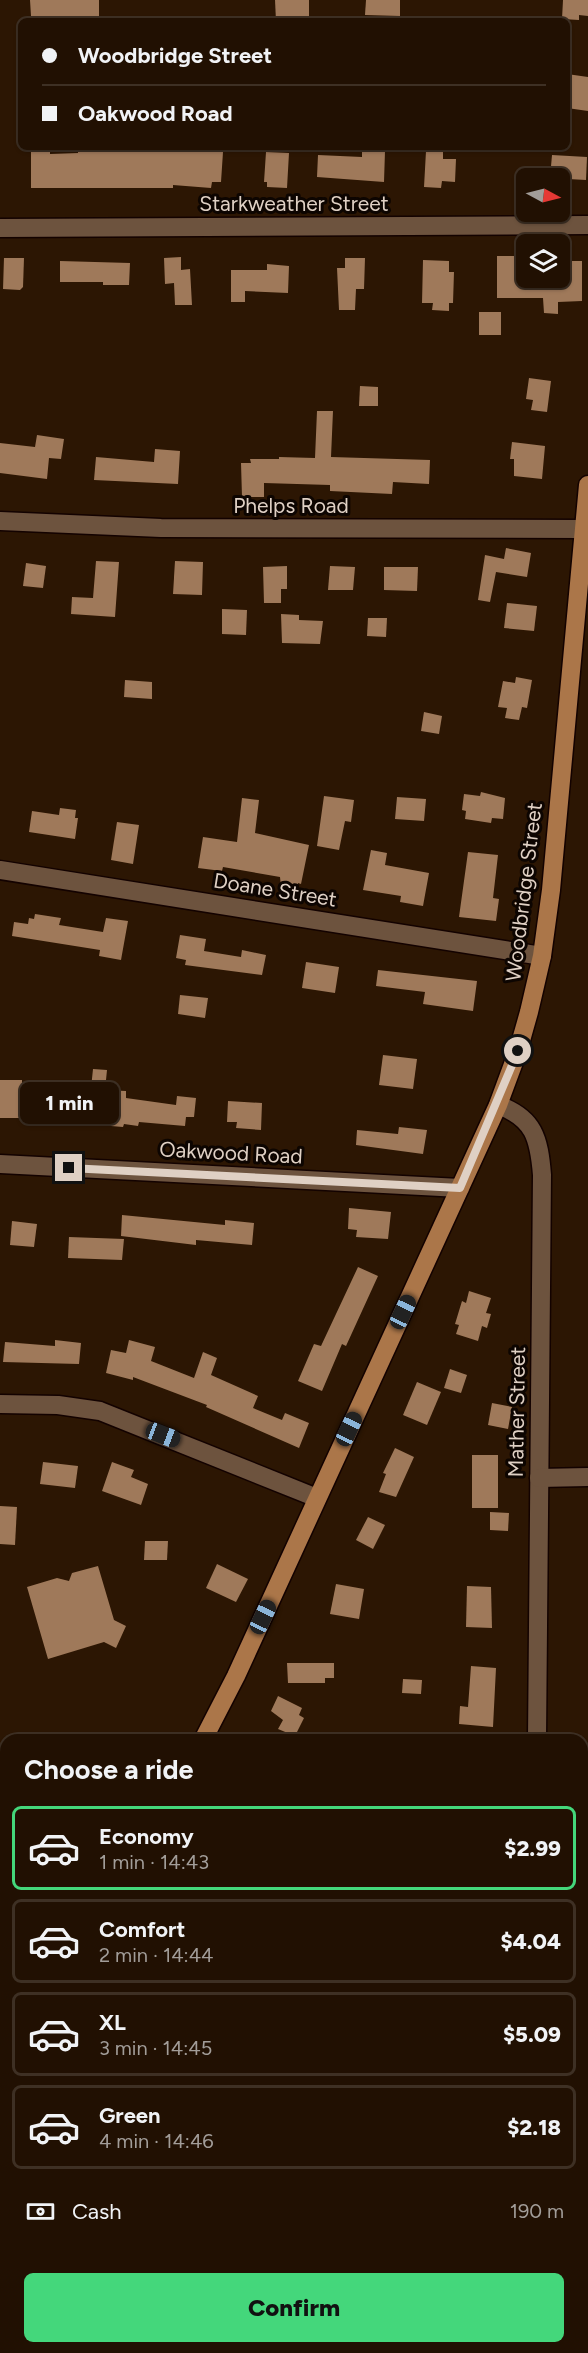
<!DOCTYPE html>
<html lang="en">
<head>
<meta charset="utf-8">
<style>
  :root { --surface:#211002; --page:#29190c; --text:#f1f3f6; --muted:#a29d99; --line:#3e3024; --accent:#44d77b }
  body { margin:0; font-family:Figtree,sans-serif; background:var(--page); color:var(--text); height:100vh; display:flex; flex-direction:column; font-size:22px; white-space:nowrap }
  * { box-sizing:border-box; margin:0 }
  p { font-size:20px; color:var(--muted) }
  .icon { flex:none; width:33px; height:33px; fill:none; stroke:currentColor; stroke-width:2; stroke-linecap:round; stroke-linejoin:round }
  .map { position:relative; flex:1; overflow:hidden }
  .drawer { position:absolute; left:0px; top:1734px; width:588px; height:620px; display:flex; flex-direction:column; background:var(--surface); border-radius:18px 18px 0 0; box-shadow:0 2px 4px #0004,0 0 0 2px var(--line) }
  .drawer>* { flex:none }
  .banner { position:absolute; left:18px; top:18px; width:552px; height:132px; border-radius:9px; box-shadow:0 2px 4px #0004,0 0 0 2px var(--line); display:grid; align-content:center; height:132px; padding:0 24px; background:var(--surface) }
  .needle { width:39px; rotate:97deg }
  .tools { position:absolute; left:516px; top:168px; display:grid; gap:12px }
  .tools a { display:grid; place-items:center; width:54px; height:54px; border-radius:9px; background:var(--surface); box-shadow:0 2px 4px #0004,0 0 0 2px var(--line); font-size:30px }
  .end { position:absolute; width:27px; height:27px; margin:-14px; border:8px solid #dfd0c4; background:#111; box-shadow:0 0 0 3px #111 }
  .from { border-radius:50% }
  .bubble { position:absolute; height:42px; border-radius:9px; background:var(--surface); box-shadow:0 2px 4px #0004,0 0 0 2px var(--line); font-size:20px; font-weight:800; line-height:42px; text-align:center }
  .car { position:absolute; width:18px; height:36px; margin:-18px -9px; border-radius:8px; box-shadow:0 0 4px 2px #0007; background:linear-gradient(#222 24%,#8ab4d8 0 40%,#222 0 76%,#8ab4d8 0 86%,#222 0) }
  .banner b { display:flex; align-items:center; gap:21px; height:57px; font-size:22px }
  .banner b+b { border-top:2px solid var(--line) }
  .banner i { width:15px; height:15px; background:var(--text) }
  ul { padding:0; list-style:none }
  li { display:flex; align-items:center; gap:18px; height:84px; margin:0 12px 9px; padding:0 12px; border:3px solid var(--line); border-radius:9px }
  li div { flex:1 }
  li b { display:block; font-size:22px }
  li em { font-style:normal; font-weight:800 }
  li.active { border-color:var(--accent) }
  li>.icon { width:54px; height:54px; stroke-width:1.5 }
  h2 { padding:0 24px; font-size:27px; line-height:72px }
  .pay { display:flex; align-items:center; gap:15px; height:66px; padding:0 24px; font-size:22px }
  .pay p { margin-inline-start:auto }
  .button { display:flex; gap:12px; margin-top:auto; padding:12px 24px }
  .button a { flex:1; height:69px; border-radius:9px; background:var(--accent); color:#111; font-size:24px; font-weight:800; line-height:69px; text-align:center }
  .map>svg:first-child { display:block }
  .building { fill:#9f795a }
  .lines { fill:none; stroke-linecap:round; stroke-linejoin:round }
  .minor-casing { stroke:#130200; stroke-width:21 }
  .major-casing { stroke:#130200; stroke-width:21 }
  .minor { stroke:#6d533e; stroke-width:18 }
  .major { stroke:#ab7649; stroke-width:18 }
  .route { stroke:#dfd0c4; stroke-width:8 }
  .labels { text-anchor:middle; stroke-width:6; stroke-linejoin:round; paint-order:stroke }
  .street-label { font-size:21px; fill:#dfd0c4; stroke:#0d0501 }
</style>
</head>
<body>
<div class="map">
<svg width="588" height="2353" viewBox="0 0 588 2353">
  <rect width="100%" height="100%" fill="#2c1603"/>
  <g class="building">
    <polygon points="30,0 99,0 99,16 31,16"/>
    <polygon points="275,0 309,0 309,20 276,21"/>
    <polygon points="366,0 400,0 400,16 365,15"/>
    <polygon points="563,0 588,0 588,16 579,15 579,20 562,19"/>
    <polygon points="567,74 588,77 588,111 567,108"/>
    <polygon points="78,147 165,147 165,151 196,152 197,147 216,147 216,151 223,152 221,182 212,182 211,188 173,185 173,188 31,188 31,149 50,149 50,154 78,153"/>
    <polygon points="362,151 385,151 384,182 317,177 318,155 362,157"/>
    <polygon points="426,151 443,152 443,159 456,159 455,182 442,181 441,188 424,187"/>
    <polygon points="266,152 289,153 287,188 267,187 267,182 264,182"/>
    <polygon points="552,155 587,157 586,180 550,178"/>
    <polygon points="497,256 522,256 522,278 560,278 560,275 565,275 565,261 582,261 582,301 558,302 558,314 544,313 543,298 497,298"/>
    <polygon points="181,257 181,270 190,269 192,305 175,305 174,283 165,284 164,258"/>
    <polygon points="4,258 24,258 23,287 20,290 3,289"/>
    <polygon points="345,258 365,258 364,289 356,289 355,310 339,310 337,268 345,268"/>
    <polygon points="423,260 449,261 449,272 454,272 453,303 449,303 449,311 432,310 433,303 422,303"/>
    <polygon points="60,261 130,263 129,285 103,285 103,282 60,282"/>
    <polygon points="267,264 289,266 288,293 245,291 245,302 231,302 231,270 267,270"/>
    <rect x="479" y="312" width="22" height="23"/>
    <polygon points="529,378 551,381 547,412 531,410 533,400 526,399"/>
    <polygon points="360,386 378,387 378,406 359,406"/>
    <polygon points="317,411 333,411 331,457 430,460 429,484 393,482 392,494 330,491 330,485 264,483 264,497 242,497 241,463 251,463 250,459 279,459 279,457 315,458"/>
    <polygon points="37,435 64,439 61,459 49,458 47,479 0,473 0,443 35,447"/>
    <polygon points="512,442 545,446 542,479 514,476 514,459 510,459"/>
    <polygon points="155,449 180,451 178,484 94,480 96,457 154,462"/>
    <polygon points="506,548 531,553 527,577 496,572 490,602 478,600 485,555 504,559"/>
    <polygon points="96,561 119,562 115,617 71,614 72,597 93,598"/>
    <polygon points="175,561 203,562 202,595 173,594"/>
    <polygon points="26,563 46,566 43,588 23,586"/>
    <polygon points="287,566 287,589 281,589 281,603 264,603 263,567"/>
    <polygon points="330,566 355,567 353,590 328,590"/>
    <polygon points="384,567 418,567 417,591 384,590"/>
    <polygon points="507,603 537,606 534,631 504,628"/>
    <polygon points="222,609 247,610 246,635 222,634"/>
    <polygon points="281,614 299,615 299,620 323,621 320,644 282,643"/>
    <polygon points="368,618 387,618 386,637 367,636"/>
    <polygon points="516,677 532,680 527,708 522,707 519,720 505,718 507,708 498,707 503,681 515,683"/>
    <polygon points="125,680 152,682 152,699 124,697"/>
    <polygon points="424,712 442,716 439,734 421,731"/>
    <polygon points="481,792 505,798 503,819 492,818 491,823 465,819 466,811 462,810 464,794 480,796"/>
    <polygon points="324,796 354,800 351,822 345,821 339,850 317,846"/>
    <polygon points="397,797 426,799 424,821 395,819"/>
    <polygon points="242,798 259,800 255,833 309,845 301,884 298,883 297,890 281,887 280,877 223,867 222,871 198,868 203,837 237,842"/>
    <polygon points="60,808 76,810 75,818 78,818 75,839 29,832 32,811 59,815"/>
    <polygon points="117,822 139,825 133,864 111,860"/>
    <polygon points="371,850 387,853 385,865 429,873 423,906 400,902 401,896 363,890"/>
    <polygon points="468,852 498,855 493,898 499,899 496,921 459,917"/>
    <polygon points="35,914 61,918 59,925 103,932 106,918 128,921 121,960 99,956 100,950 12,936 14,922 28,924 29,918 34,919"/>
    <polygon points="180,935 206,939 204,951 241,957 242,950 266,955 262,975 185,965 186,960 176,958"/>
    <polygon points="306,962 339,967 335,993 302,988"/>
    <polygon points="378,970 477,981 473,1011 423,1004 425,992 376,986"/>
    <polygon points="180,995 208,998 205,1018 178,1014"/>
    <polygon points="383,1055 417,1059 413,1089 379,1085"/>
    <polygon points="93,1069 107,1070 105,1090 126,1091 126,1098 176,1105 177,1096 196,1098 194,1117 186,1117 185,1126 139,1122 138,1126 124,1124 123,1127 99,1125 100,1120 51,1118 51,1112 22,1110 21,1118 0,1118 0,1080 22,1080 22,1091 90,1098"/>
    <polygon points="228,1101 262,1103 261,1130 236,1128 237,1122 227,1122"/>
    <polygon points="399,1127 427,1130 423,1154 356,1145 357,1130 398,1134"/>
    <polygon points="349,1208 391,1212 388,1239 356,1237 357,1230 348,1229"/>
    <polygon points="122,1215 225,1225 225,1220 254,1223 252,1245 196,1240 196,1245 121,1236"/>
    <polygon points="12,1221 37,1224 34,1247 10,1245"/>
    <polygon points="69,1237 124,1239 122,1260 68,1258"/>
    <polygon points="358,1267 378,1276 346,1346 342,1344 322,1391 298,1381 314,1344 321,1346"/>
    <polygon points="469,1291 491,1298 486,1313 491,1314 487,1328 482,1326 478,1341 456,1334 459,1325 455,1324 462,1301 466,1303"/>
    <polygon points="55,1340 81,1343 79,1364 3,1362 5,1342 55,1346"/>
    <polygon points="129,1340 155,1347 151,1361 194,1378 203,1352 217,1358 211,1375 258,1396 253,1408 282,1420 285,1413 309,1423 299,1448 206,1407 207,1405 133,1377 133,1380 106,1373 111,1350 126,1353"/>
    <polygon points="450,1369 467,1375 461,1393 444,1388"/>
    <polygon points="417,1382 441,1392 427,1425 403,1415"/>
    <polygon points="492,1403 512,1407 508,1429 488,1425"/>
    <polygon points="395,1448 414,1457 396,1497 379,1492 386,1474 383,1473"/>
    <rect x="472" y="1455" width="26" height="53"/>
    <polygon points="43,1462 78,1466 75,1488 40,1484"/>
    <polygon points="112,1462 134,1470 131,1477 148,1484 141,1505 102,1491"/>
    <polygon points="0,1506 17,1507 15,1545 0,1544"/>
    <polygon points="490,1512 509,1513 508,1531 490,1530"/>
    <polygon points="368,1517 385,1525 373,1549 356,1540"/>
    <polygon points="145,1541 168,1541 167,1560 144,1560"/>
    <polygon points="217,1564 248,1579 236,1602 206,1588"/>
    <polygon points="98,1566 114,1620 126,1626 116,1648 104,1642 48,1659 27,1587 57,1578 69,1581 72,1573"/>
    <polygon points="336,1584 364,1589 359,1619 330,1614"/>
    <polygon points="467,1586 491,1587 492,1628 466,1627"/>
    <polygon points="287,1663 334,1663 334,1678 325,1678 325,1683 288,1683"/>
    <polygon points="471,1666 496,1668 493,1727 459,1724 460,1706 468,1707"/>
    <polygon points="403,1679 422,1680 421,1694 402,1693"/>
    <polygon points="278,1696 302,1708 299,1715 304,1718 295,1736 278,1729 283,1720 271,1711"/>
  </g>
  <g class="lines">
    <g class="minor-casing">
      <g id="minor">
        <polyline points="0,228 588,225"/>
        <polyline points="0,521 161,528 583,529"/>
        <polyline points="0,870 542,956"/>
        <path d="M 498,1105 C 534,1118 539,1138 542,1175 L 537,1740"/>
        <polyline points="0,1164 460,1188"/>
        <polyline points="0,1404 58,1405 100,1411 317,1498"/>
        <polyline points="539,1478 588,1477"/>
        <polyline points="582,1763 588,1763"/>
        <polyline points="582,2004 588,2004"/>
        <polyline points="83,2353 83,2348"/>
        <polyline points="430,2353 431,2348"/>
      </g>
    </g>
    <g class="major-casing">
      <g id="major">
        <polyline points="203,1740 236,1676 498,1105 518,1051 529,1012 542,956 551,890 588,485"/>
        <polyline points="0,1970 6,1967"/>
      </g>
    </g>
    <use href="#minor" class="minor"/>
    <use href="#major" class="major"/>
  </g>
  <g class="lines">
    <polyline class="route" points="69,1168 460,1188 518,1051"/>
  </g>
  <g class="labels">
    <g class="street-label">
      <text x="294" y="211">Starkweather Street</text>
      <text x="291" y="513">Phelps Road</text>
      <text transform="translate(275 890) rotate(9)" y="7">Doane Street</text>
      <text transform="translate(524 892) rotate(-83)" y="7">Woodbridge Street</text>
      <text transform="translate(231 1153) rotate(3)" y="7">Oakwood Road</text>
      <text transform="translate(517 1412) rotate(-89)" y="7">Mather Street</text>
    </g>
  </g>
</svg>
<div class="tools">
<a><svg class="needle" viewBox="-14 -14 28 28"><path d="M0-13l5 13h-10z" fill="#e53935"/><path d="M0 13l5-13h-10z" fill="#a29d99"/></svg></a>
<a><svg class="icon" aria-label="layers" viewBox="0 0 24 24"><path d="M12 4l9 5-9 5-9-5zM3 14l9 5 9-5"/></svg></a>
</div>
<i class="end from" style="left:518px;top:1051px"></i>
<i class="end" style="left:69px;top:1168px"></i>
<div class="bubble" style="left:20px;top:1082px;width:99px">1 min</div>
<i class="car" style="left:403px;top:1312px;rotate:25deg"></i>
<i class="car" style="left:349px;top:1429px;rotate:25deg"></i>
<i class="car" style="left:163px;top:1435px;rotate:111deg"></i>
<i class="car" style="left:263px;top:1617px;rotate:25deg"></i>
<div class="banner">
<b><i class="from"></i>Woodbridge Street</b>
<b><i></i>Oakwood Road</b>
</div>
<section class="drawer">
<h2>Choose a ride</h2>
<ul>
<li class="active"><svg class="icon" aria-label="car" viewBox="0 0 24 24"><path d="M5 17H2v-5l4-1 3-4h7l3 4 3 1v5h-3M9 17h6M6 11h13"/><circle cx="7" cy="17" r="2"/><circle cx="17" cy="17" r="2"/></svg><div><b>Economy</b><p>1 min · 14:43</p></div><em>$2.99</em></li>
<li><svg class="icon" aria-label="car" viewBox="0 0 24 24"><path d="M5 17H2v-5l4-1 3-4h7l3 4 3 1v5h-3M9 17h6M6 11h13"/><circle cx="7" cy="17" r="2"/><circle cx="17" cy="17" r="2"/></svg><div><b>Comfort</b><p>2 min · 14:44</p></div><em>$4.04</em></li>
<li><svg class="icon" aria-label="car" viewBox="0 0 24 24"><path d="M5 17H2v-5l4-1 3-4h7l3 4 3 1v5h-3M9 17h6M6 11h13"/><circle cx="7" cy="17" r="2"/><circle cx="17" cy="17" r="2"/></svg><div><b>XL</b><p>3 min · 14:45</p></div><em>$5.09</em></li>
<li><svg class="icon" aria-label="car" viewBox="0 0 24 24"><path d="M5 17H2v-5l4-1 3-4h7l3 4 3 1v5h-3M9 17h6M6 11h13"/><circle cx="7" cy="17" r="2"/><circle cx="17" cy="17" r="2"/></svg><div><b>Green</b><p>4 min · 14:46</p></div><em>$2.18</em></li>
</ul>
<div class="pay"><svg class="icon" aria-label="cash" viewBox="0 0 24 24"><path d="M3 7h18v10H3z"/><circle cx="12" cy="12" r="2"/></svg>Cash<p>190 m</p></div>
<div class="button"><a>Confirm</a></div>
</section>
</div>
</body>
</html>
